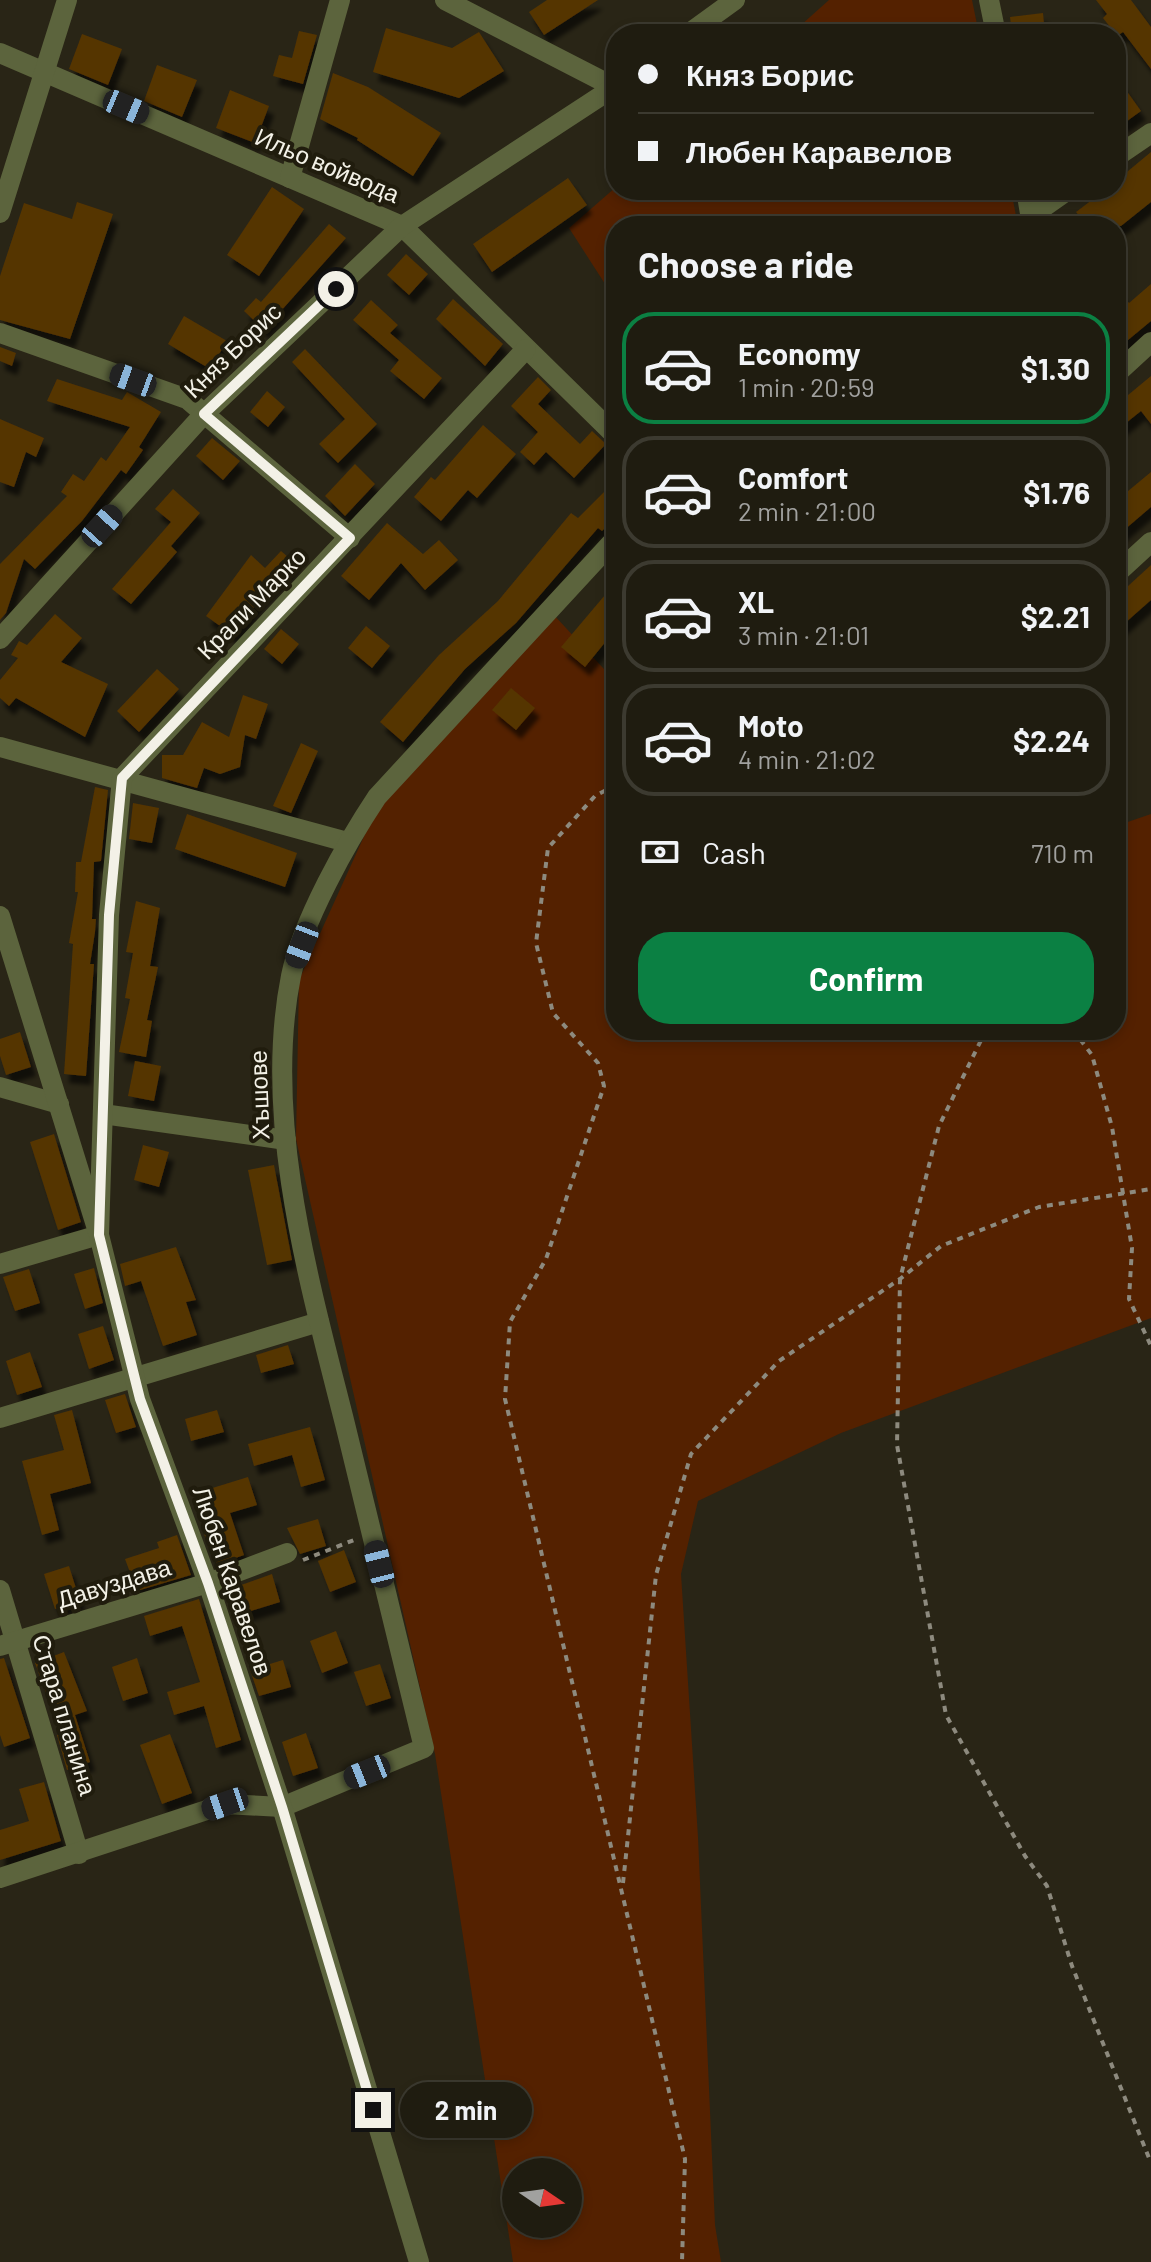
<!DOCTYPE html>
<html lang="en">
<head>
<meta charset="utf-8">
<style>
  :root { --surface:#1f1c10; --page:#272519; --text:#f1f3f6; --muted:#a1a19f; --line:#3c3a30; --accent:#0b8043 }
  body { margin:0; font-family:Barlow,sans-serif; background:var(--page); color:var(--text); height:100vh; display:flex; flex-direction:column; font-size:30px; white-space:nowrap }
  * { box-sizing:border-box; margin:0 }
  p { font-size:26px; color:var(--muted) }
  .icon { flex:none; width:44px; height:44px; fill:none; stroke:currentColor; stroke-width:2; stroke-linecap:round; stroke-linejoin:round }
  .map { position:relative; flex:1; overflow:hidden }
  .sheet { position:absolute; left:606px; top:216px; width:520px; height:824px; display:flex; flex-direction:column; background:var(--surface); border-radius:32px; box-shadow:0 4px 12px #0003,0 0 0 2px var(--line) }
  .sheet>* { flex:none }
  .top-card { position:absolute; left:606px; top:24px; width:520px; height:176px; border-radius:32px; box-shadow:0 4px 12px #0003,0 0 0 2px var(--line); display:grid; align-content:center; height:176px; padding:0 32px; background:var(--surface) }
  .needle { width:52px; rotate:103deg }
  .fabs { position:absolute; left:502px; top:2158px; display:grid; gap:16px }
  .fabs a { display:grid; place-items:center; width:80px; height:80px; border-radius:50%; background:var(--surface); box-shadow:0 4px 12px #0003,0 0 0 2px var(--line); font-size:40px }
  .end { position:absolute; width:36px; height:36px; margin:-18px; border:10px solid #f3f1e7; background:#111; box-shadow:0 0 0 4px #111 }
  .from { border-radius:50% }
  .bubble { position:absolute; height:56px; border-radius:28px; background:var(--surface); box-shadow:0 4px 12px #0003,0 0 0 2px var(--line); font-size:26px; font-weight:700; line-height:56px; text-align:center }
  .car { position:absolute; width:24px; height:48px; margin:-24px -12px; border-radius:10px; box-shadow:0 0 6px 2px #0007; background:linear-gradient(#222 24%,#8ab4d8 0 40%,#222 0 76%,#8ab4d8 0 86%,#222 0) }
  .top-card b { display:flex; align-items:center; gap:28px; height:76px; font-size:30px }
  .top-card b+b { border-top:2px solid var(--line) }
  .top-card i { width:20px; height:20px; background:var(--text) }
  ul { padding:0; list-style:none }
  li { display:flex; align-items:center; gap:24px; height:112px; margin:0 16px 12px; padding:0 16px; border:4px solid var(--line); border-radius:32px }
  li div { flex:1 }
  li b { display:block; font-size:30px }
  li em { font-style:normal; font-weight:700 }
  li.selected { border-color:var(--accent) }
  li>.icon { width:72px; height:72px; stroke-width:1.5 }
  h2 { padding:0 32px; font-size:36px; line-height:96px }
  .pay { display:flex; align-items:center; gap:20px; height:88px; padding:0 32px; font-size:30px }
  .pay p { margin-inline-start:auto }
  .action { display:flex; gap:16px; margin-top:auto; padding:16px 32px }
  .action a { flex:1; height:92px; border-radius:32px; background:var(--accent); color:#fff; font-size:32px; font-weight:700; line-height:92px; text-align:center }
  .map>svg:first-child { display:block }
  .green { fill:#542100; fill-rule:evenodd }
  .building { fill:#553400; filter:url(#shadow) }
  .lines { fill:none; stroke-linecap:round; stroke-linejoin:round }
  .path { stroke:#8d8a7e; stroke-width:4; stroke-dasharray:6 6; stroke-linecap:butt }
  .minor { stroke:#5c643d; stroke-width:20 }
  .tertiary { stroke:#5c643d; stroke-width:20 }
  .route { stroke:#f3f1e7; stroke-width:10 }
  .labels { text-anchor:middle; stroke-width:8; stroke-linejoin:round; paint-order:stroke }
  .street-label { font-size:24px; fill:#f3f1e7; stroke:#201c0d }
</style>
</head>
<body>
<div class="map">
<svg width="1151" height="2262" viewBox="0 0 1151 2262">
  <defs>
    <filter id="shadow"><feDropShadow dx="5" dy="9" stdDeviation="2" flood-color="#0009"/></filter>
  </defs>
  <rect width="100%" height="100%" fill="#292516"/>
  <g class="green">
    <polygon points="829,0 972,0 979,34 791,34"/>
    <polygon points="616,187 616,190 1011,190 1018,226 616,226 616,301 569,228"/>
    <path d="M 553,614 L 616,682 L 616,1030 L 1116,1030 L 1116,826 L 1151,814 L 1151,1318 L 841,1433 L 698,1501 L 681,1574 L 698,1837 L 715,2225 L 721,2262 L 513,2262 L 435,1754 L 296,1139 L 299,980 L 380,801 ZM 516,2172 L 568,2172 L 568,2224 L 516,2224 Z"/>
  </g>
  <g class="building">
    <polygon points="547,0 598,0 544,35 529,12"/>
    <polygon points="1096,0 1131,0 1151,27 1151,69 1123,32 1117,36 1103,18 1107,14"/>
    <polygon points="1043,13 1045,34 1012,34 1010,17"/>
    <polygon points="386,28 452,48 479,32 504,71 459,98 373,72"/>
    <polygon points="299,31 317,35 303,84 273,76 279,55 292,58"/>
    <polygon points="82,34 122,49 108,85 69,69"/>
    <polygon points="157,65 197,80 182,117 144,101"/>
    <polygon points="333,73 368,87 441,133 413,176 357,140 358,138 320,119"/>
    <polygon points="1116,76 1141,111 1123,124 1116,116"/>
    <polygon points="230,90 269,106 255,143 216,128"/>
    <polygon points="1151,152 1151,202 1121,226 1087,226 1076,212 1105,190 1116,190 1116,181"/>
    <polygon points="568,178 587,205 492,272 473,244"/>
    <polygon points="272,187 304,209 259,276 227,255"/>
    <polygon points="77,202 113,214 70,339 0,320 0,276 24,203 72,219"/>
    <polygon points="329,224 346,238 264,330 244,311 256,298 261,302"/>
    <polygon points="406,254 428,274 409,295 387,275"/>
    <polygon points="1151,284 1151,321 1116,350 1116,287 1129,303"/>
    <polygon points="453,299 503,344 485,366 436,319"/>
    <polygon points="371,300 398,325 390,333 442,378 424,399 390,371 399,360 353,320"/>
    <polygon points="184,316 227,341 210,369 168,344"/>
    <polygon points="0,347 16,353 12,366 0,361"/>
    <polygon points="305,349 377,424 338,463 319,444 345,419 292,362"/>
    <polygon points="1151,376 1151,424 1141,411 1116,431 1116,405"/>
    <polygon points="538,377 551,390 538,404 580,444 592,431 606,444 574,478 546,452 534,465 520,452 538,432 511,406"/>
    <polygon points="57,379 122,400 127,392 161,412 139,447 143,450 126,474 121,470 82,521 35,569 24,559 6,613 0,620 0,564 67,496 61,492 73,474 84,481 101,457 106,461 130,427 47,401"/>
    <polygon points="267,391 285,407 268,427 250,412"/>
    <polygon points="0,419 44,438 36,457 26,452 14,487 0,482"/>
    <polygon points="483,425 516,454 477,498 468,490 441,521 414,497 431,477 435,480"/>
    <polygon points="212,438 240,461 223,480 196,456"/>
    <polygon points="355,464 375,484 345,516 325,496"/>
    <polygon points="1151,472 1151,507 1116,537 1116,501"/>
    <polygon points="616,480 616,517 602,531 598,528 516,623 465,669 403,742 380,722 439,655 498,601 571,513 578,518"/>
    <polygon points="173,489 200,513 171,546 177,552 131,604 112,589 171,522 155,509"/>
    <polygon points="387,523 423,554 439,540 458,560 425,590 401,563 369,600 341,576"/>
    <polygon points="281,551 295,563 259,600 234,636 206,616 251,555 265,568"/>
    <polygon points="1151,565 1151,600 1116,631 1116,597"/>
    <polygon points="616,582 616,629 585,667 561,647"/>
    <polygon points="55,614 82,638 61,662 108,684 85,737 16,698 9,706 0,698 0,680 18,658 11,655 19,641 27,645"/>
    <polygon points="366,626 390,646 372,668 348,648"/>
    <polygon points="281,629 299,644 282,664 264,649"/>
    <polygon points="157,669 179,689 139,732 117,711"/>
    <polygon points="511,688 535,708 516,730 492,710"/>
    <polygon points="243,695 268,704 256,739 245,735 240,767 220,774 204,768 197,788 162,778 162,755 183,755 202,722 229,737"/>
    <polygon points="301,743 318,751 291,813 273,806"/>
    <polygon points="95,787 108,790 101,861 94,862 92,919 96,919 95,932 90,964 94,964 86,1076 64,1074 73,944 69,943 78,892 75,892 76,862 81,862"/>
    <polygon points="133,803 159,808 152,843 129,839"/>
    <polygon points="187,814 297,853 285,887 175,849"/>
    <polygon points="136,901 160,908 150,966 158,967 147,1020 152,1021 146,1057 119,1052 130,999 125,998 133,953 126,952"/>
    <polygon points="20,1032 31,1067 6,1075 0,1056 0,1039"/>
    <polygon points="135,1061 161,1066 154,1101 128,1096"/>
    <polygon points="54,1134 81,1222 58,1230 30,1142"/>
    <polygon points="143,1145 169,1152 159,1187 134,1180"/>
    <polygon points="274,1165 292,1260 267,1265 248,1170"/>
    <polygon points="176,1247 196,1300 186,1302 197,1335 163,1346 141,1281 125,1286 120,1264"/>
    <polygon points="94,1268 103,1303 85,1309 74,1274"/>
    <polygon points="29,1269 40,1303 15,1311 3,1277"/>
    <polygon points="103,1326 114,1360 89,1369 78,1334"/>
    <polygon points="288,1345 294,1364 261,1373 256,1355"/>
    <polygon points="30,1352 42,1387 17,1395 6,1361"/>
    <polygon points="125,1394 136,1427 116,1433 105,1400"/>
    <polygon points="72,1410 91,1483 50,1494 59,1530 42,1535 22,1461 64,1450 54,1415"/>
    <polygon points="217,1410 224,1432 191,1441 185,1419"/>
    <polygon points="310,1427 325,1480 301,1487 292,1455 254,1466 248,1444"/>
    <polygon points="248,1477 257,1505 230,1513 244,1555 219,1564 214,1561 203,1531 217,1526 206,1490"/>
    <polygon points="318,1519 326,1546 300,1554 287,1528"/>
    <polygon points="177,1535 191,1575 137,1591 125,1559 159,1548 157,1542"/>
    <polygon points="344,1550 356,1582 330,1592 318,1561"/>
    <polygon points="69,1566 80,1601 55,1609 44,1574"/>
    <polygon points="272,1574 280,1602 238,1615 230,1589"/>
    <polygon points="199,1599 241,1740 216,1748 204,1706 174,1715 167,1692 200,1682 182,1626 150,1636 144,1616"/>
    <polygon points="336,1631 348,1663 322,1673 310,1641"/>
    <polygon points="64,1652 87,1711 75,1715 90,1762 67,1770 57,1735 61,1734 35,1663"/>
    <polygon points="4,1658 30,1738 4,1747 0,1735 0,1659"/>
    <polygon points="137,1658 148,1693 123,1701 112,1667"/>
    <polygon points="283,1660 291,1687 259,1696 250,1670"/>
    <polygon points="380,1664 391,1698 366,1706 354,1672"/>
    <polygon points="306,1733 318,1768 293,1776 282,1742"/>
    <polygon points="170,1734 192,1793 162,1804 140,1745"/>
    <polygon points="44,1782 61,1841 0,1860 0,1830 29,1821 19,1789"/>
  </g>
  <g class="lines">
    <g class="path">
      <polyline points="616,785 595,796 548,848 536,943 553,1013 598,1063 604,1086 546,1259 510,1322 505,1399 685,2159 682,2262"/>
      <polyline points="986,1030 939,1126 900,1279 897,1445 946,1715 1025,1856 1047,1886 1072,1966 1151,2163"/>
      <polyline points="1073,1030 1092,1055 1112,1127 1132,1248 1129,1299 1151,1346"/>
      <polyline points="303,1560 354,1540"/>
      <polyline points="623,1883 656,1575 691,1454 779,1361 900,1279 941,1246 1039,1207 1151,1189"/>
    </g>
    <g class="minor">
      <polyline points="445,0 614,87"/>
      <polyline points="989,0 996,34"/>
      <polyline points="0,53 402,226 616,436"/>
      <polyline points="1116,157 1151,133"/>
      <polyline points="290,178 340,0"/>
      <polyline points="1026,190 1032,225"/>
      <polyline points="1031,216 1068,190"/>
      <polyline points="0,333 187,399 350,538"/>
      <polyline points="1116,374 1151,342"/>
      <polyline points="1116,574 1151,542"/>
      <polyline points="0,747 347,842"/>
      <polyline points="0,1087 59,1104"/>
      <polyline points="103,1114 286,1140"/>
      <polyline points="0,1264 99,1235 109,915 122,778 526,349"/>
      <polyline points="0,1418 319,1322"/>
      <polyline points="0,1590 79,1854"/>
      <polyline points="0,1646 208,1583 287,1553"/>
      <path d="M 0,1878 L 225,1804 L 282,1807 L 424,1748 C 398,1640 371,1532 345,1424 C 310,1285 262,1120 291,976 C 302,922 347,842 377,797 L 616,538"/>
    </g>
    <g class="tertiary">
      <polyline points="688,34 735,0"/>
      <polyline points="0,213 67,0"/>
      <polyline points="0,639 204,414 402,226 616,86"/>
      <polyline points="0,916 99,1235 140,1399 208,1583 282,1807 419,2262"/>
    </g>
  </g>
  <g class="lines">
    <polyline class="route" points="336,289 204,414 350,538 122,778 109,915 99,1235 140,1399 208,1583 282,1807 373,2110"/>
  </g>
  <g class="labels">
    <g class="street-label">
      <text transform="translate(327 166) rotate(23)" y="8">Ильо войвода</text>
      <text transform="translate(233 351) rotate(-44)" y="8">Княз Борис</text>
      <text transform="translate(252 604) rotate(-46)" y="8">Крали Марко</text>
      <text transform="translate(260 1095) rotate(-92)" y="8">Хъшове</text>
      <text transform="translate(232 1581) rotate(71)" y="8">Любен Каравелов</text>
      <text transform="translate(114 1584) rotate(-17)" y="8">Давуздава</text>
      <text transform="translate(64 1715) rotate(73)" y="8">Стара планина</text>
    </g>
  </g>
</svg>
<div class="fabs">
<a><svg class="needle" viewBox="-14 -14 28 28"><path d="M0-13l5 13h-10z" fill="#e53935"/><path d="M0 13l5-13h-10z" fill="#a1a19f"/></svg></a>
</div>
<i class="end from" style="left:336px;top:289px"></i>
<i class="end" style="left:373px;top:2110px"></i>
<div class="bubble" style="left:400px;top:2082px;width:132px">2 min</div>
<i class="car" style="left:126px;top:107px;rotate:113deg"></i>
<i class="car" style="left:133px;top:380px;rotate:290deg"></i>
<i class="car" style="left:102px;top:526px;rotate:42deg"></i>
<i class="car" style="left:302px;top:945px;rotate:201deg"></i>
<i class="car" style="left:379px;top:1564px;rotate:346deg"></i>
<i class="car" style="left:367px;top:1772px;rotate:248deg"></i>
<i class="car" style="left:225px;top:1804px;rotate:251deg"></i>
<div class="top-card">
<b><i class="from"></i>Княз Борис</b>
<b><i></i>Любен Каравелов</b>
</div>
<section class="sheet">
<h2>Choose a ride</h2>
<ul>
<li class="selected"><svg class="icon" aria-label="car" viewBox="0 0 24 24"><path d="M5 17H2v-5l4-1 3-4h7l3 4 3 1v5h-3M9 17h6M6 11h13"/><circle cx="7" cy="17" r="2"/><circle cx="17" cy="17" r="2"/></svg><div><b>Economy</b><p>1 min · 20:59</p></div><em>$1.30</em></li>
<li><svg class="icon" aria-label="car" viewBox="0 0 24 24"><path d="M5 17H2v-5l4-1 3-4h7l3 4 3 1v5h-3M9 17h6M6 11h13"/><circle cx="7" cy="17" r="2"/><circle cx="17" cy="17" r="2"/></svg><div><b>Comfort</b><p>2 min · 21:00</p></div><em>$1.76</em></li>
<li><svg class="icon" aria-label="car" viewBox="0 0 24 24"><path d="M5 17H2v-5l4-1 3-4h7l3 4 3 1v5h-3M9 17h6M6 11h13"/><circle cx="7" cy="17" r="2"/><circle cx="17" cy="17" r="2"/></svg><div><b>XL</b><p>3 min · 21:01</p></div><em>$2.21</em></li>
<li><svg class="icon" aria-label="car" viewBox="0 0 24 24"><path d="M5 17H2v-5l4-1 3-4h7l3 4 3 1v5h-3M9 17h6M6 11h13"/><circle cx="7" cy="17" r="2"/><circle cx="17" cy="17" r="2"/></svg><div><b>Moto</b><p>4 min · 21:02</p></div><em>$2.24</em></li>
</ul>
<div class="pay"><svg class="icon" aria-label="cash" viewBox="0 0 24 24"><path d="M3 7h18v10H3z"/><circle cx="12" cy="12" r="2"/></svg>Cash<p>710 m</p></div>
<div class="action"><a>Confirm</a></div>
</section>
</div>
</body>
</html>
